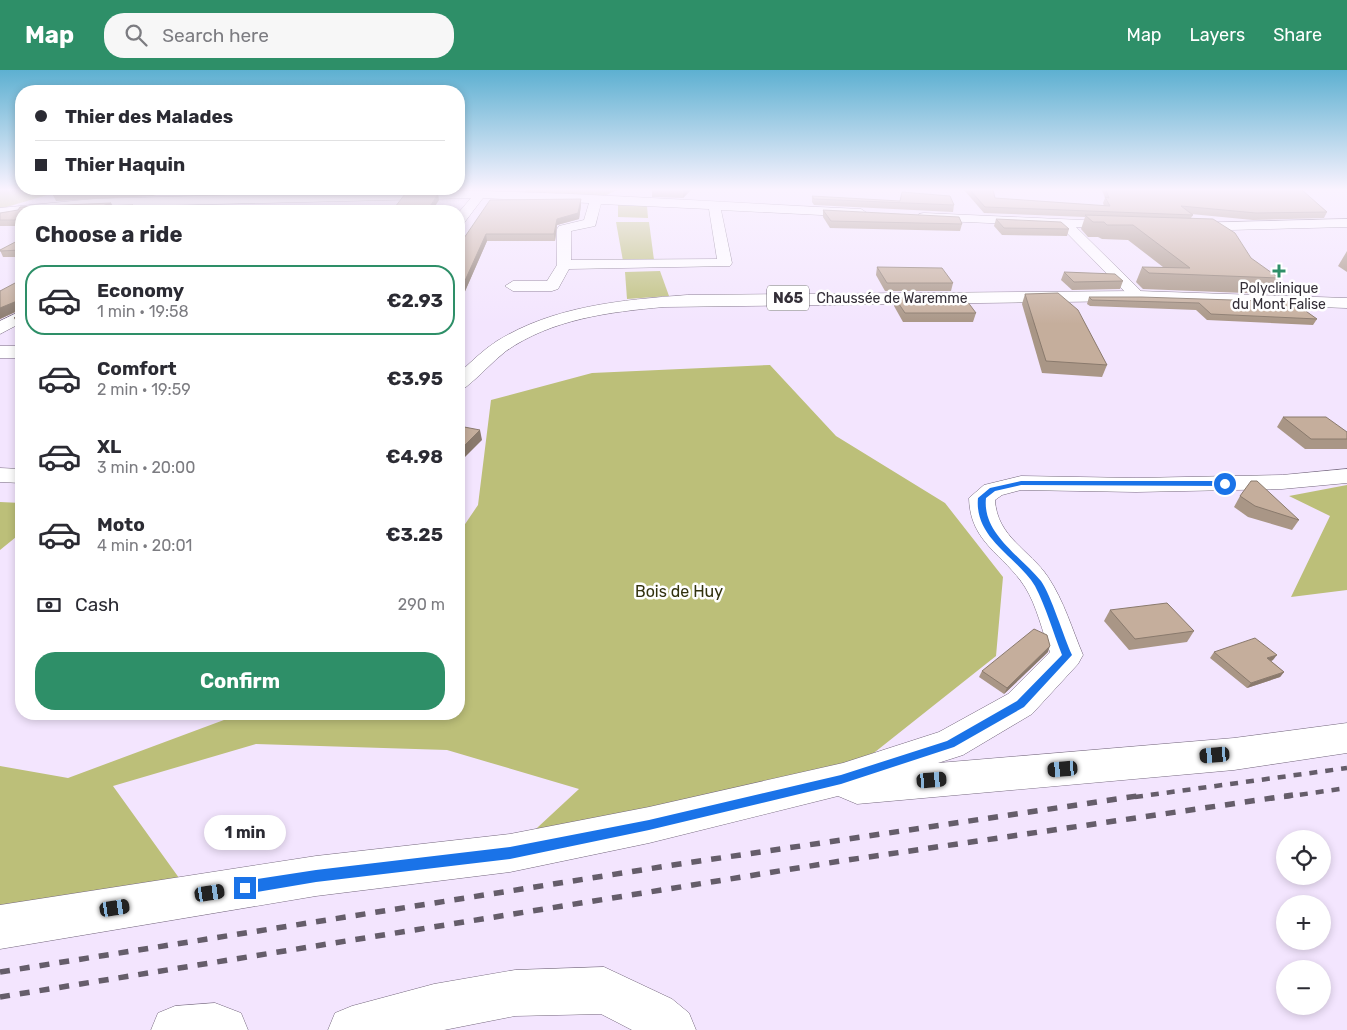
<!DOCTYPE html>
<html lang="en">
<head>
<meta charset="utf-8">
<style>
  :root { --surface:#fff; --page:#f7f7f7; --text:#2b2b33; --muted:#7c7c81; --line:#e1e1e2; --accent:#2e8f68 }
  body { margin:0; font-family:Rubik,sans-serif; background:var(--page); color:var(--text); height:100vh; display:flex; flex-direction:column; font-size:19px; white-space:nowrap }
  * { box-sizing:border-box; margin:0 }
  p { font-size:16px; color:var(--muted) }
  .icon { flex:none; width:28px; height:28px; fill:none; stroke:currentColor; stroke-width:2; stroke-linecap:round; stroke-linejoin:round }
  .map { position:relative; flex:1; overflow:hidden }
  .drawer { position:absolute; left:15px; top:135px; width:450px; height:515px; display:flex; flex-direction:column; background:var(--surface); border-radius:20px; box-shadow:0 2px 8px #0003 }
  .drawer>* { flex:none }
  .top-card { position:absolute; left:15px; top:15px; width:450px; height:110px; border-radius:20px; box-shadow:0 2px 8px #0003; display:grid; align-content:center; height:110px; padding:0 20px; background:var(--surface) }
  .controls { position:absolute; left:1276px; top:760px; display:grid; gap:10px }
  .controls a { display:grid; place-items:center; width:55px; height:55px; border-radius:50%; background:var(--surface); box-shadow:0 2px 8px #0003; font-size:25px }
  .end { position:absolute; width:22px; height:22px; margin:-11px; border:6px solid #1a73e8; background:#fff; box-shadow:0 0 0 2px #fff }
  .from { border-radius:50% }
  .bubble { position:absolute; height:35px; border-radius:18px; background:var(--surface); box-shadow:0 2px 8px #0003; font-size:16px; font-weight:700; line-height:35px; text-align:center }
  .car { position:absolute; width:15px; height:30px; margin:-15px -8px; border-radius:6px; box-shadow:0 0 4px 1px #0007; background:linear-gradient(#222 24%,#8ab4d8 0 40%,#222 0 76%,#8ab4d8 0 86%,#222 0) }
  .top-card b { display:flex; align-items:center; gap:18px; height:48px; font-size:19px }
  .top-card b+b { border-top:1px solid var(--line) }
  .top-card i { width:12px; height:12px; background:var(--text) }
  ul { padding:0; list-style:none }
  li { display:flex; align-items:center; gap:15px; height:70px; margin:0 10px 8px; padding:0 10px; border:2px solid transparent; border-radius:20px }
  li div { flex:1 }
  li b { display:block; font-size:19px }
  li em { font-style:normal; font-weight:700 }
  li.current { border-color:var(--accent) }
  li>.icon { width:45px; height:45px; stroke-width:1.5 }
  h2 { padding:0 20px; font-size:22px; line-height:60px }
  .pay { display:flex; align-items:center; gap:12px; height:55px; padding:0 20px; font-size:19px }
  .pay p { margin-inline-start:auto }
  .cta { display:flex; gap:10px; margin-top:auto; padding:10px 20px }
  .cta a { flex:1; height:58px; border-radius:20px; background:var(--accent); color:#fff; font-size:20px; font-weight:700; line-height:58px; text-align:center }
  header { display:flex; align-items:center; gap:30px; box-sizing:border-box; height:70px; padding:0 25px; background:var(--accent); color:#fff }
  header strong { font-size:24px }
  nav { display:flex; gap:28px; margin-inline-start:auto; font-size:18px }
  .search { width:350px; height:45px; background:var(--page); display:flex; align-items:center; gap:12px; box-sizing:border-box; padding:0 18px; border-radius:20px; color:var(--muted); font-size:19px }
  .map>svg:first-child { display:block }
  .green { fill:#bcbf79 }
  .lines { fill:none; stroke-linecap:round; stroke-linejoin:round }
  .minor-casing { stroke:#74677d; stroke-width:1 }
  .major-casing { stroke:#74677d; stroke-width:1 }
  .minor { fill:#fff; fill-rule:evenodd }
  .major { fill:#fff; fill-rule:evenodd }
  .rail-far1 { stroke:#655d6a; stroke-width:4.5; stroke-dasharray:8 8; stroke-linecap:butt }
  .rail { stroke:#655d6a; stroke-width:5.5; stroke-dasharray:10 10; stroke-linecap:butt }
  .wall { fill:#a99686 }
  .shaded-wall { fill:#8a7a6d }
  .building { fill:#c5ae9c; stroke:#8a7a6d }
  .route { fill:#1a73e8 }
  .poi-dot { fill:#2e8f68; stroke:#fff; stroke-width:2 }
  .labels { text-anchor:middle; stroke-width:5; stroke-linejoin:round; paint-order:stroke }
  .far-poi-label { font-size:14px; fill:#342f38; stroke:#fff }
  .far-street-label { font-size:14px; fill:#342f38; stroke:#fff }
  .shield { fill:#fff; stroke:#716d74; stroke-width:1 }
  .shield-label { font-size:15px; font-weight:bold; fill:#342f38 }
  .park-label { font-size:16px; fill:#32320f; stroke:#fff }
</style>
</head>
<body>
<header>
<strong>Map</strong>
<div class="search"><svg class="icon" aria-label="search" viewBox="0 0 24 24"><circle cx="10" cy="10" r="6"/><path d="M15 15l6 6"/></svg>Search here</div>
<nav><a>Map</a><a>Layers</a><a>Share</a></nav>
</header>
<div class="map">
<svg width="1347" height="960" viewBox="0 0 1347 960">
  <rect width="100%" height="100%" fill="#f3e5fe"/>
  <g class="green">
    <polygon points="0,120 64,120 0,139"/>
    <polygon points="527,120 617,120 596,130 517,126"/>
    <polygon points="618,135 647,136 648,148 618,147"/>
    <polygon points="616,152 649,152 654,190 623,191"/>
    <polygon points="660,201 669,226 627,229 625,202"/>
    <polygon points="770,295 836,366 945,433 1003,507 996,586 841,709 510,783 579,719 447,680 256,674 113,716 192,826 0,857 0,696 68,708 240,644 459,644 459,463 478,435 491,330 592,303"/>
    <polygon points="1347,415 1347,520 1291,527 1330,446 1289,426"/>
    <polygon points="0,432 21,433 21,463 0,480"/>
  </g>
  <g class="lines">
    <g class="minor-casing">
      <g id="minor">
        <path d="M 400,120 C 554,120 707,132 861,139 L 867,143 L 861,147 L 721,140 L 732,193 L 730,196 L 569,199 L 558,219 L 552,221 L 513,221 L 505,216 L 513,211 L 547,211 L 557,195 L 557,159 L 559,156 L 584,150 L 589,133 L 483,128 L 464,153 L 459,154 L 459,142 L 471,128 L 93,137 L 21,141 L 21,144 L 0,146 L 0,138 L 93,129 ZM 601,134 L 709,139 L 717,189 L 571,190 L 571,161 L 595,156 Z"/>
        <polygon points="924,143 1126,152 1128,155 1121,159 1076,157 1146,226 1144,229 1132,229 1060,156 919,150 918,147 919,144"/>
        <polygon points="1347,149 1347,157 1189,161 1182,157 1189,153"/>
        <polygon points="21,241 21,253 0,264 0,251"/>
        <rect x="0" y="276" width="21" height="12"/>
        <path d="M 1347,399 L 1347,413 L 1282,419 L 1136,422 L 1021,420 L 1002,425 L 995,430 C 997,467 1030,480 1048,507 C 1064,531 1072,559 1083,585 L 1078,594 L 1032,644 L 963,685 L 938,693 L 1234,668 L 1347,653 L 1347,683 L 1234,700 L 857,734 L 838,726 L 649,773 L 510,802 L 316,826 L 0,879 L 0,835 L 316,786 L 510,764 L 649,737 L 843,693 L 939,662 L 1008,624 L 1050,582 C 1042,561 1037,536 1025,517 C 1004,484 970,473 969,428 L 984,415 L 1021,406 L 1136,408 L 1282,405 Z"/>
        <polygon points="604,897 672,929 689,943 696,960 632,960 601,944 515,946 444,960 328,960 335,943 352,936 434,914 515,900"/>
        <polygon points="215,933 241,943 248,960 151,960 158,943 175,936"/>
      </g>
    </g>
    <g class="major-casing">
      <g id="major">
        <path d="M 1138,221 L 1347,228 L 1347,238 L 1138,231 L 664,237 C 609,242 552,249 506,281 C 492,292 480,306 466,317 L 459,319 L 459,303 C 471,292 483,280 497,271 C 554,236 621,230 687,225 Z"/>
        <polygon points="0,398 21,399 21,413 0,412"/>
      </g>
    </g>
    <use href="#minor" class="minor"/>
    <use href="#major" class="major"/>
    <g class="rail-far1">
      <polyline points="1135,727 1347,698"/>
      <polyline points="1284,727 1347,718"/>
    </g>
    <g class="rail">
      <polyline points="0,902 673,795 1144,725"/>
      <polyline points="0,927 841,791 1293,725"/>
    </g>
  </g>
  <g class="wall">
    <polygon points="652,120 691,120 683,128 652,127"/>
    <polygon points="964,120 993,120 995,128 1104,136 1103,133 1105,128 1102,120 1302,120 1327,142 1324,148 1253,150 1191,144 1193,145 1191,148 1279,208 1270,224 1143,219 1136,212 1142,197 1163,197 1128,170 1102,169 1098,167 1088,167 1081,159 1085,147 984,143"/>
    <polygon points="812,126 954,135 953,142 814,135 812,132"/>
    <polygon points="581,129 581,135 579,149 557,155 555,171 487,171 459,235 459,172"/>
    <polygon points="111,133 113,136 21,141 21,156 0,156 0,143"/>
    <polygon points="823,140 962,154 960,161 830,158 823,147"/>
    <polygon points="996,149 1069,159 1067,166 1002,165 994,156"/>
    <polygon points="21,169 21,187 3,187 0,180"/>
    <polygon points="1347,181 1347,202 1338,196"/>
    <polygon points="877,197 953,213 951,221 885,221 876,205"/>
    <polygon points="1064,202 1123,211 1120,219 1072,220 1061,210"/>
    <polygon points="0,221 21,223 21,256 19,256 14,248 18,245 18,241 0,249"/>
    <polygon points="1025,224 1107,295 1102,307 1042,303 1022,234"/>
    <polygon points="1089,227 1293,232 1317,249 1313,255 1207,250 1196,240 1090,236 1087,234"/>
    <polygon points="895,228 976,243 973,252 903,252 894,236"/>
    <polygon points="1283,347 1347,362 1347,379 1305,379 1277,357"/>
    <polygon points="1240,426 1299,450 1292,460 1248,447 1234,437"/>
    <polygon points="1110,540 1194,561 1187,572 1129,580 1104,551"/>
    <polygon points="1048,582 1004,624 979,607 982,601"/>
    <polygon points="1214,582 1273,590 1271,591 1284,602 1280,607 1247,618 1210,588"/>
  </g>
  <g class="shaded-wall">
    <polygon points="142,120 161,120 162,123 153,126 56,131 53,125"/>
    <polygon points="683,120 691,120 683,128"/>
    <polygon points="438,124 439,130 432,141 427,141"/>
    <polygon points="581,129 581,135 579,149 557,155 555,171 554,164 557,149"/>
    <polygon points="111,133 114,139 102,136"/>
    <polygon points="133,135 136,141 125,141"/>
    <polygon points="486,164 487,171 459,235 459,224"/>
    <polygon points="17,231 21,239 0,249 0,238"/>
    <polygon points="480,360 482,370 459,393 459,381"/>
    <polygon points="1050,576 1048,582 1004,624 1007,618"/>
    <polygon points="1277,585 1273,590 1263,594 1267,588"/>
    <polygon points="1284,602 1280,607 1247,618 1251,613"/>
  </g>
  <g class="building">
    <polygon points="69,120 142,120 53,125"/>
    <polygon points="970,120 993,120 995,128 1110,136 1105,127 1109,128 1106,120 1302,120 1327,142 1256,143 1181,136 1193,145 985,137"/>
    <polygon points="902,122 950,126 954,135 814,129 812,126 900,131"/>
    <polygon points="405,124 438,124 427,141 392,141"/>
    <polygon points="581,129 578,143 557,149 554,164 486,164 459,224 459,172 462,171 490,130"/>
    <polygon points="111,133 102,136 133,135 125,141 21,141 21,150 0,150 0,143 18,140 20,137"/>
    <polygon points="823,140 959,147 962,154 831,151"/>
    <polygon points="1085,145 1213,149 1235,163 1251,188 1279,208 1149,203 1142,197 1190,198 1133,155 1107,155 1104,152 1093,152"/>
    <polygon points="996,149 1061,152 1069,159 1004,158"/>
    <polygon points="21,169 21,180 0,181 0,180"/>
    <polygon points="877,197 942,198 953,213 887,213"/>
    <polygon points="1064,202 1115,204 1123,211 1074,212"/>
    <polygon points="15,213 21,223 21,248 14,248 18,245 17,231 0,238 0,221"/>
    <polygon points="1058,223 1078,240 1107,295 1046,291 1025,224"/>
    <polygon points="964,227 976,243 905,243 895,228"/>
    <polygon points="1089,227 1141,227 1293,232 1317,249 1211,244 1199,233 1092,230"/>
    <polygon points="1283,347 1326,347 1347,362 1347,369 1311,369"/>
    <polygon points="459,356 480,360 459,381"/>
    <polygon points="1251,411 1257,411 1299,450 1255,436 1240,426"/>
    <polygon points="1167,533 1194,561 1135,569 1110,540"/>
    <polygon points="1034,559 1047,565 1050,576 1007,618 982,601"/>
    <polygon points="1255,568 1277,585 1267,588 1284,602 1251,613 1214,582"/>
  </g>
  <linearGradient id="sky" x2="0" y2="1"><stop stop-color="#5db0d1"/><stop offset="0.47" stop-color="#faf3ff"/><stop offset="1" stop-color="#faf3ff" stop-opacity="0"/></linearGradient>
  <rect width="1347" height="254" fill="url(#sky)"/>
  <path class="route" d="M 1021,411 L 1225,411 L 1229,414 L 1225,416 L 1021,415 L 995,421 L 986,428 C 982,464 1021,486 1041,511 C 1051,525 1064,568 1072,585 L 1024,637 L 954,677 L 841,714 L 649,760 L 510,789 L 316,812 L 245,824 L 241,822 L 239,818 L 241,813 L 245,811 L 316,800 L 510,777 L 649,750 L 841,705 L 947,671 L 1017,631 L 1062,585 C 1053,562 1046,537 1035,516 C 1018,487 974,469 978,428 L 990,418 Z"/>
  <path class="poi-dot" d="M1276.5 193.5h5v5h5v5h-5v5h-5v-5h-5v-5h5z"/>
  <g class="labels">
    <g class="far-poi-label">
      <text x="1279" y="223">Polyclinique<tspan x="1279" dy="16">du Mont Falise</tspan></text>
    </g>
    <g class="far-street-label">
      <text x="892" y="233">Chaussée de Waremme</text>
    </g>
    <rect class="shield" x="767" y="215.5" width="42" height="25" rx="4"/>
    <g class="shield-label">
      <text x="788" y="233">N65</text>
    </g>
    <g class="park-label">
      <text x="679" y="527">Bois de Huy</text>
    </g>
  </g>
</svg>
<div class="controls">
<a><svg class="icon" aria-label="locate" viewBox="0 0 24 24"><circle cx="12" cy="12" r="6"/><path d="M12 2v4M12 18v4M2 12h4M18 12h4"/></svg></a>
<a>+</a>
<a>−</a>
</div>
<i class="end from" style="left:1225px;top:414px"></i>
<i class="end" style="left:245px;top:818px"></i>
<div class="bubble" style="left:204px;top:745px;width:82px">1 min</div>
<i class="car" style="left:1215px;top:685px;rotate:265deg"></i>
<i class="car" style="left:1063px;top:699px;rotate:265deg"></i>
<i class="car" style="left:932px;top:710px;rotate:85deg"></i>
<i class="car" style="left:210px;top:823px;rotate:81deg"></i>
<i class="car" style="left:115px;top:838px;rotate:81deg"></i>
<div class="top-card">
<b><i class="from"></i>Thier des Malades</b>
<b><i></i>Thier Haquin</b>
</div>
<section class="drawer">
<h2>Choose a ride</h2>
<ul>
<li class="current"><svg class="icon" aria-label="car" viewBox="0 0 24 24"><path d="M5 17H2v-5l4-1 3-4h7l3 4 3 1v5h-3M9 17h6M6 11h13"/><circle cx="7" cy="17" r="2"/><circle cx="17" cy="17" r="2"/></svg><div><b>Economy</b><p>1 min · 19:58</p></div><em>€2.93</em></li>
<li><svg class="icon" aria-label="car" viewBox="0 0 24 24"><path d="M5 17H2v-5l4-1 3-4h7l3 4 3 1v5h-3M9 17h6M6 11h13"/><circle cx="7" cy="17" r="2"/><circle cx="17" cy="17" r="2"/></svg><div><b>Comfort</b><p>2 min · 19:59</p></div><em>€3.95</em></li>
<li><svg class="icon" aria-label="car" viewBox="0 0 24 24"><path d="M5 17H2v-5l4-1 3-4h7l3 4 3 1v5h-3M9 17h6M6 11h13"/><circle cx="7" cy="17" r="2"/><circle cx="17" cy="17" r="2"/></svg><div><b>XL</b><p>3 min · 20:00</p></div><em>€4.98</em></li>
<li><svg class="icon" aria-label="car" viewBox="0 0 24 24"><path d="M5 17H2v-5l4-1 3-4h7l3 4 3 1v5h-3M9 17h6M6 11h13"/><circle cx="7" cy="17" r="2"/><circle cx="17" cy="17" r="2"/></svg><div><b>Moto</b><p>4 min · 20:01</p></div><em>€3.25</em></li>
</ul>
<div class="pay"><svg class="icon" aria-label="cash" viewBox="0 0 24 24"><path d="M3 7h18v10H3z"/><circle cx="12" cy="12" r="2"/></svg>Cash<p>290 m</p></div>
<div class="cta"><a>Confirm</a></div>
</section>
</div>
</body>
</html>
